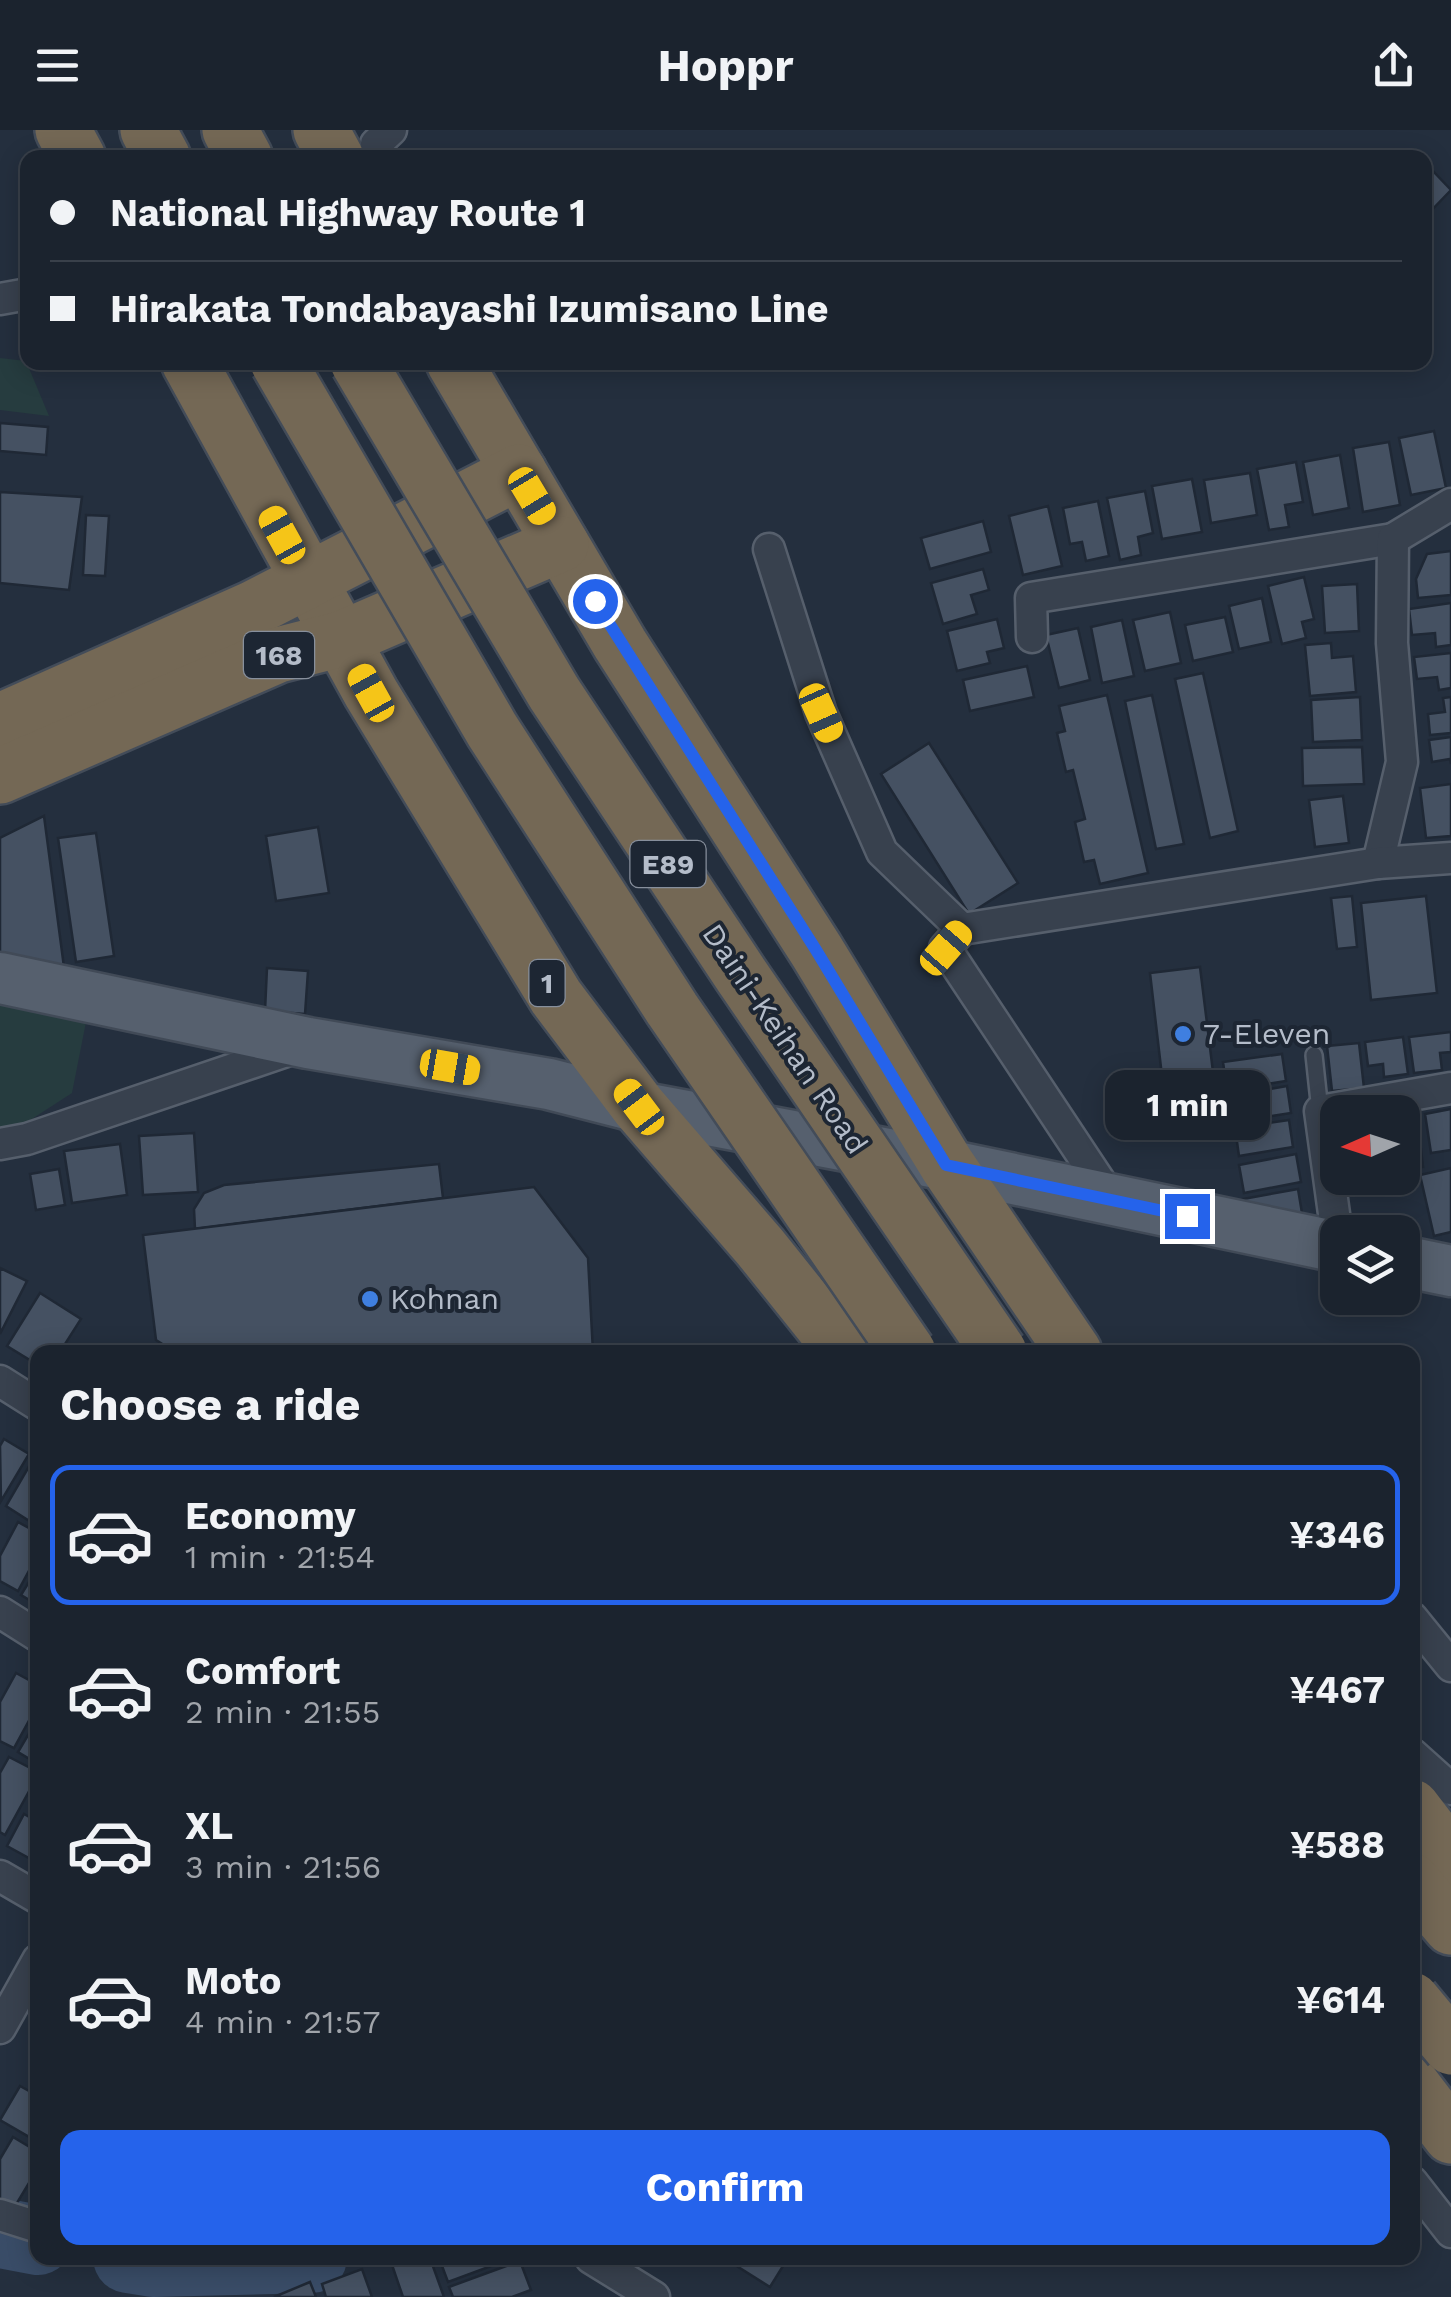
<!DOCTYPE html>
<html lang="en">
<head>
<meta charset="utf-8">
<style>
  :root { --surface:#1b232e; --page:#282f3a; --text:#f1f3f6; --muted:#a0a4aa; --line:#39404a; --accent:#2563eb }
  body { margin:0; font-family:"Work Sans",sans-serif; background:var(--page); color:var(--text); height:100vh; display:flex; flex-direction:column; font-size:38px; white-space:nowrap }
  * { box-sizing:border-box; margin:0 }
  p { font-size:32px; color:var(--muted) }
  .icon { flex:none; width:55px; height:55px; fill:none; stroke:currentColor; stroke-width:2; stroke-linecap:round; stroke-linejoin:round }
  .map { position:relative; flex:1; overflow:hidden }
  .sheet { position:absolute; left:30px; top:1215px; width:1390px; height:920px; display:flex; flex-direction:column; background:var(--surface); border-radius:20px; box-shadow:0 5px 25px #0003,0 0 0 2px var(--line) }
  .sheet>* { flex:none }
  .banner { position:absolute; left:20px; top:20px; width:1412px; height:220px; border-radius:20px; box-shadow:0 5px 25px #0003,0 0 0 2px var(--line); display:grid; align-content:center; height:220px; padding:0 30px; background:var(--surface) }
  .needle { width:65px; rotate:267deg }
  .controls { position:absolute; left:1320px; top:965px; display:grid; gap:20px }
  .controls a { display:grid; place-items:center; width:100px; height:100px; border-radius:20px; background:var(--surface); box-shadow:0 5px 25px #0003,0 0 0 2px var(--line); font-size:50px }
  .end { position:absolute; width:45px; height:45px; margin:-22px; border:12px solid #2563eb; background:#fff; box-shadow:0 0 0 5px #fff }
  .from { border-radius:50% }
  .bubble { position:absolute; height:70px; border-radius:20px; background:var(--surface); box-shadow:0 5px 25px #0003,0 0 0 2px var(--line); font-size:32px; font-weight:700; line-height:70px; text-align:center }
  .car { position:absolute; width:30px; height:60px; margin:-30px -15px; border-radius:12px; box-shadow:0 0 8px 2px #0007; background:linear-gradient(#f5c518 24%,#345 0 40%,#f5c518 0 76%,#345 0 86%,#f5c518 0) }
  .banner b { display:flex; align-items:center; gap:35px; height:95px; font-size:38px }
  .banner b+b { border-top:2px solid var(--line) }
  .banner i { width:25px; height:25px; background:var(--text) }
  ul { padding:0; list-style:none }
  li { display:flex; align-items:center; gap:30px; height:140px; margin:0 20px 15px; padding:0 10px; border:5px solid transparent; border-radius:20px }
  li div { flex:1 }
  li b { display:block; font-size:38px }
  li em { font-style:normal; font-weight:700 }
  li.on { border-color:var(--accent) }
  li>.icon { width:90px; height:90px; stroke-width:1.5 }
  h2 { padding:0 30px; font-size:45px; line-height:120px }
  .action { display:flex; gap:20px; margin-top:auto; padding:20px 30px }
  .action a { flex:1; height:115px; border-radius:20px; background:var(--accent); color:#fff; font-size:40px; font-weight:700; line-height:115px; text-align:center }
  header { display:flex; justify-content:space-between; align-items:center; height:130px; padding:0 30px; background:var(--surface); font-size:45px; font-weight:700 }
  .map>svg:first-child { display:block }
  .green { fill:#263c3f }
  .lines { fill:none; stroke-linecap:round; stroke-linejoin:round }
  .river { stroke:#394c67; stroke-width:70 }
  .building { fill:#455162; stroke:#1f2835; stroke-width:2.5 }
  .lane-casing { stroke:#565f6c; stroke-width:20 }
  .street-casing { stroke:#565f6c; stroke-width:35 }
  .primary-casing { stroke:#414a57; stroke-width:55 }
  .highway-casing { stroke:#434c59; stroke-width:60 }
  .lane { stroke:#38414e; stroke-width:15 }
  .street { stroke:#38414e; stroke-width:30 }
  .primary { stroke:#56606e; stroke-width:50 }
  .highway { stroke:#746855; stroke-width:55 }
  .highway-bridge-casing { stroke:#434c59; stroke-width:60; stroke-linecap:butt }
  .highway-bridge { stroke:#746855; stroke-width:55 }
  .route { stroke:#2563eb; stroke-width:12 }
  .shop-dot { fill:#3f7fe0; stroke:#1d2633; stroke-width:4 }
  .labels { text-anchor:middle; stroke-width:8; stroke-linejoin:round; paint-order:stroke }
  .shield { fill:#1d2633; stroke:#878f9c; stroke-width:2.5 }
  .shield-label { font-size:28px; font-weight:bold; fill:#b4bcc9 }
  .poi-label { font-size:30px; fill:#b4bcc9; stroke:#1d2633; text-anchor:start }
  .street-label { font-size:30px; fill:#b4bcc9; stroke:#1d2633 }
</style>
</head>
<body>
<header><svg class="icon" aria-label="menu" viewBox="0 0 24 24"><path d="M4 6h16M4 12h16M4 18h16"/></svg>Hoppr<svg class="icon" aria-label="share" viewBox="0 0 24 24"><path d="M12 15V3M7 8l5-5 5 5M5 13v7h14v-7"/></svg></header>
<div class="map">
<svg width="1451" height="2167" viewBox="0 0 1451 2167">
  <rect width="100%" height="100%" fill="#242f3e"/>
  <g class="green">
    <polygon points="0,228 26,231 49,286 0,280"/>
    <polygon points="0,866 87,887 72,963 21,996 0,1002"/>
  </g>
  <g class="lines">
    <g class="river">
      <polyline points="0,2103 38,2110"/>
      <polyline points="128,2128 153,2132 312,2128"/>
    </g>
  </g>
  <g class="building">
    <polygon points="1431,39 1451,60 1425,87 1425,44"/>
    <polygon points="0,293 48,297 46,325 0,321"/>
    <polygon points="1434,301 1446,358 1411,365 1399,308"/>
    <polygon points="1389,312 1400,375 1363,382 1353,318"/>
    <polygon points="1340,325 1349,378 1313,385 1303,332"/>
    <polygon points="1296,332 1303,372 1285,375 1289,397 1269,400 1257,339"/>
    <polygon points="1250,343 1257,385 1211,393 1204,350"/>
    <polygon points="1192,349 1202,402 1162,409 1152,356"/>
    <polygon points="1145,361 1153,403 1138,407 1141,425 1120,430 1107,368"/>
    <polygon points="0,362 82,367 69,460 0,453"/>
    <polygon points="1098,371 1109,426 1086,431 1082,412 1070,414 1063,378"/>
    <polygon points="1048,376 1062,436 1023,445 1009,386"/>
    <polygon points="86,385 109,386 105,446 83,445"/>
    <polygon points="983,391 991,422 930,439 921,408"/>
    <polygon points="1451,421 1451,465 1418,468 1416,449 1427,424"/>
    <polygon points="983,439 989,460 971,465 977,484 943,494 931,453"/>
    <polygon points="1304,447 1314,489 1302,492 1306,508 1282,514 1268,456"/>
    <polygon points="1357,454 1359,501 1325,503 1322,456"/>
    <polygon points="1262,468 1271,512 1239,519 1229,476"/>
    <polygon points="1451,473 1451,515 1436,517 1435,503 1412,505 1409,479"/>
    <polygon points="1170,482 1181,533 1145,541 1133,490"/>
    <polygon points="1225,487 1233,522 1193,531 1185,495"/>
    <polygon points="997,489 1004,518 987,522 990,533 957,541 947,501"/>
    <polygon points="1122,490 1134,546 1102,553 1091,497"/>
    <polygon points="1078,498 1090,550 1059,558 1046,505"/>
    <polygon points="1331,513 1332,528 1353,526 1356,562 1310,566 1305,515"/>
    <polygon points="1451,523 1451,558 1439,560 1437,547 1417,549 1414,527"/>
    <polygon points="1027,536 1034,567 970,581 963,550"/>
    <polygon points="1203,543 1238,701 1210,708 1175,549"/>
    <polygon points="1107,565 1148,743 1100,754 1094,730 1084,732 1075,692 1085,689 1073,640 1066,642 1057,603 1065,601 1059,576"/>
    <polygon points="1152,565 1184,714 1156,719 1125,571"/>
    <polygon points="1360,567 1362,610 1313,612 1311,570"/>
    <polygon points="1451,567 1451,603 1430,605 1428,584 1445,582 1443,568"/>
    <polygon points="1451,607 1451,634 1450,629 1432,632 1429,610"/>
    <polygon points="929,613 1018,753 969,784 881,644"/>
    <polygon points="1362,617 1364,654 1303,656 1302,618"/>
    <polygon points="1451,654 1451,706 1426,708 1420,658"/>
    <polygon points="1343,666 1349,713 1315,717 1309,670"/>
    <polygon points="44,686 64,837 0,827 0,708"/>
    <polygon points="318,697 329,763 276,771 266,706"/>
    <polygon points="96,703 114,826 76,832 58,708"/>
    <polygon points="1352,766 1357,817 1337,819 1331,768"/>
    <polygon points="1426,766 1437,863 1371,870 1361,773"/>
    <polygon points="1200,837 1216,966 1165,972 1150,843"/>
    <polygon points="267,838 308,841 305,884 265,881"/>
    <polygon points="1451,902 1451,922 1440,923 1442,940 1414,943 1409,907"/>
    <polygon points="1403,907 1408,944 1384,947 1383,934 1368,936 1365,912"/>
    <polygon points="1359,913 1364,958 1332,961 1327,916"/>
    <polygon points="1282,924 1286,951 1227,960 1223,932"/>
    <polygon points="1287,956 1291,983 1234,992 1230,966"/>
    <polygon points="1451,979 1451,1020 1431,1023 1425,984"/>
    <polygon points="1417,986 1423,1037 1402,1039 1402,987"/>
    <polygon points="1289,990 1293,1017 1239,1026 1235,998"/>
    <polygon points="194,1003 198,1062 143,1065 139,1006"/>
    <polygon points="120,1014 127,1065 72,1073 64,1021"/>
    <polygon points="1296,1024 1301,1052 1244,1063 1239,1035"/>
    <polygon points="439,1034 443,1068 195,1099 194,1079 204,1063 224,1055"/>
    <polygon points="1451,1038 1451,1102 1434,1106 1420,1045"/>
    <polygon points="59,1039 65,1075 36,1080 30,1044"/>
    <polygon points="1348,1048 1388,1048 1390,1059 1350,1064"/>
    <polygon points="534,1057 588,1128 593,1222 175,1222 156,1210 143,1105"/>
    <polygon points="1298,1059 1302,1083 1247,1092 1243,1069"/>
    <polygon points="0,1138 27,1151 0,1204"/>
    <polygon points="40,1163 81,1189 60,1222 38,1222 38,1235 7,1216"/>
    <polygon points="4,1309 29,1324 1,1371 0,1316"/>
    <polygon points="35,1326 38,1381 31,1392 6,1376"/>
    <polygon points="18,1392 38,1403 38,1424 18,1461 0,1451 0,1426"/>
    <polygon points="38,1437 38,1475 21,1465"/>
    <polygon points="16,1543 38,1555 38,1574 14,1618 0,1611 0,1572"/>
    <polygon points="38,1588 38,1634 18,1622"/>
    <polygon points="9,1627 38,1642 38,1645 5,1705 0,1702 0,1643"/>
    <polygon points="24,1684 38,1692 38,1733 7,1716"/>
    <polygon points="20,1956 38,1966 38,2012 0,1990"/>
    <polygon points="13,2007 38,2022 38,2038 14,2078 0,2070 0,2029"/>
    <polygon points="404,2128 430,2128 444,2167 403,2167 391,2132"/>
    <polygon points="439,2128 491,2128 494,2135 448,2152"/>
    <polygon points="724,2128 788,2128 770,2157"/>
    <polygon points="520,2131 531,2160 512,2167 453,2167 449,2157"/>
    <polygon points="362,2139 372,2167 326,2167 322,2154"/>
    <polygon points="310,2152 316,2167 274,2167"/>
  </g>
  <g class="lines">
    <g class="lane-casing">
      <polyline id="lane" points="1314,925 1320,981"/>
    </g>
    <g class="street-casing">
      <g id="street">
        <polyline points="376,14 391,0"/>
        <polyline points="0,169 28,164"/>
        <polyline points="769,419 821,583 882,722 962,799"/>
        <polyline points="1032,507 1031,468 1393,409"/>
        <polyline points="1378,733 1402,632 1392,513 1393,409 1451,374"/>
        <polyline points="0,1014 27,1009 301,916"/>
        <polyline points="1112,1070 945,818 962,799 1378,733 1451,728"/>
        <polyline points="1338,1113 1320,981 1451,958"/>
        <polyline points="0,1251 38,1275"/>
        <polyline points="0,1482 38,1506"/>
        <polyline points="1412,1488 1451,1536"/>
        <polyline points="1412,1624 1451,1659"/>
        <polyline points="0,1746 38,1768"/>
        <polyline points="0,1898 38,1830"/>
        <polyline points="1412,2052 1451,2102"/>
        <polyline points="0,2085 38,2097"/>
        <polyline points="591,2128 654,2167"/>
      </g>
    </g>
    <g class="primary-casing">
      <g id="primary">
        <polyline points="0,848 308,913 549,954 639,977 947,1035 1338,1117"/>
        <polyline points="1402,1131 1451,1141"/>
      </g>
    </g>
    <g class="highway-casing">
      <g id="highway">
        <polyline points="63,0 78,28"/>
        <polyline points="148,0 163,28"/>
        <polyline points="230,0 245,28"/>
        <polyline points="321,0 336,28"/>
        <polyline points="189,232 371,563 556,867 639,977 760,1117 844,1222"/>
        <polyline points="454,232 620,514 816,820 947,1035 1074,1222"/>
        <polyline points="0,591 252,479 519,342"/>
        <polyline points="0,646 278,525 341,509 561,414"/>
        <polyline points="1412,1677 1451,1728"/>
        <polyline points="1412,1751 1451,1797"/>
        <polyline points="1412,1955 1451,2006"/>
      </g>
    </g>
    <use href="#lane" class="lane"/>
    <use href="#street" class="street"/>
    <use href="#primary" class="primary"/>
    <use href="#highway" class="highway"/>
    <g class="highway-bridge-casing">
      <g id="highway-bridge">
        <polyline points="278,232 492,600 672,879 908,1222"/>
        <polyline points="358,232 554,563 741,845 999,1222"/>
        <polyline points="1412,1870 1451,1917"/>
      </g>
    </g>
    <use href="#highway-bridge" class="highway-bridge"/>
  </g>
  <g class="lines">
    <polyline class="route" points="595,471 816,820 946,1035 1187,1086"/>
  </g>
  <g class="shop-dot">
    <circle cx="1183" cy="904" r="10"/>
    <circle cx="370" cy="1169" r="10"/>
  </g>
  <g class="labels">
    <g class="shield">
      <rect x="244" y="502" width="70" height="46" rx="8"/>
      <rect x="630.5" y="711" width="75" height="46" rx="8"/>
      <rect x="529.5" y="830" width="35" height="46" rx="8"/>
    </g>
    <g class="shield-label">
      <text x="279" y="535">168</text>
      <text x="668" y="744">E89</text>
      <text x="547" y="863">1</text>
    </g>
    <g class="poi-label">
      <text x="1203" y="914">7-Eleven</text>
      <text x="390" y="1179">Kohnan</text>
    </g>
    <g class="street-label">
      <text transform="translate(785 909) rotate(56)" y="10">Daini-Keihan Road</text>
    </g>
  </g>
</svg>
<div class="controls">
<a><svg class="needle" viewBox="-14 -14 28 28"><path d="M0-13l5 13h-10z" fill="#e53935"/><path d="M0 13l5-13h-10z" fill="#a0a4aa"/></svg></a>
<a><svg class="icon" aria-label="layers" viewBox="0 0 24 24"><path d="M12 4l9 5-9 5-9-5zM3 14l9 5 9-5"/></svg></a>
</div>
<i class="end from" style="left:595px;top:471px"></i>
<i class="end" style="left:1187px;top:1086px"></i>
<div class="bubble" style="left:1105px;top:940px;width:165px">1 min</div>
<i class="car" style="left:532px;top:366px;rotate:149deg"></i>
<i class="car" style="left:282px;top:405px;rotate:331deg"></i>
<i class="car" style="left:371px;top:563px;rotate:331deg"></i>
<i class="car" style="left:821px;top:583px;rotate:156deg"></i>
<i class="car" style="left:946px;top:818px;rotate:41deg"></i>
<i class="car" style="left:450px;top:937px;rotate:100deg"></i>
<i class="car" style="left:639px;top:977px;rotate:323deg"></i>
<div class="banner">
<b><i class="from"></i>National Highway Route 1</b>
<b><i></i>Hirakata Tondabayashi Izumisano Line</b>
</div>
<section class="sheet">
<h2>Choose a ride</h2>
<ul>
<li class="on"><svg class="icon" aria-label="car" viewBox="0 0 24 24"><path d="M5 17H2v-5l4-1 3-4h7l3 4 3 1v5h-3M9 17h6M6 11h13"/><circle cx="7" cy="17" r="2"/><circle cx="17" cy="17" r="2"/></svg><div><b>Economy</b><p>1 min · 21:54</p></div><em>¥346</em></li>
<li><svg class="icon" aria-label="car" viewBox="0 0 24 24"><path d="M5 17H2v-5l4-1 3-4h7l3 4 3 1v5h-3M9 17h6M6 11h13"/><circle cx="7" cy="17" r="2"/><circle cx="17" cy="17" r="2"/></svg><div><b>Comfort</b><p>2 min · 21:55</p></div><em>¥467</em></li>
<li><svg class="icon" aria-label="car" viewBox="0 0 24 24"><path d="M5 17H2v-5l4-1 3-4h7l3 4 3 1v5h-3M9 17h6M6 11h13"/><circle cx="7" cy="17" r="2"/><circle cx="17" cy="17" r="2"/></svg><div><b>XL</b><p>3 min · 21:56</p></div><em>¥588</em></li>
<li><svg class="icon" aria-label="car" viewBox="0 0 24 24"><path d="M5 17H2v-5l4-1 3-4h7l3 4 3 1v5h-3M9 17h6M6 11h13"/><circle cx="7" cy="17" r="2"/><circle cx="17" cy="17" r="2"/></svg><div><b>Moto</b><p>4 min · 21:57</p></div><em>¥614</em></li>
</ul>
<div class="action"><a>Confirm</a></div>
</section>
</div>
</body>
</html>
